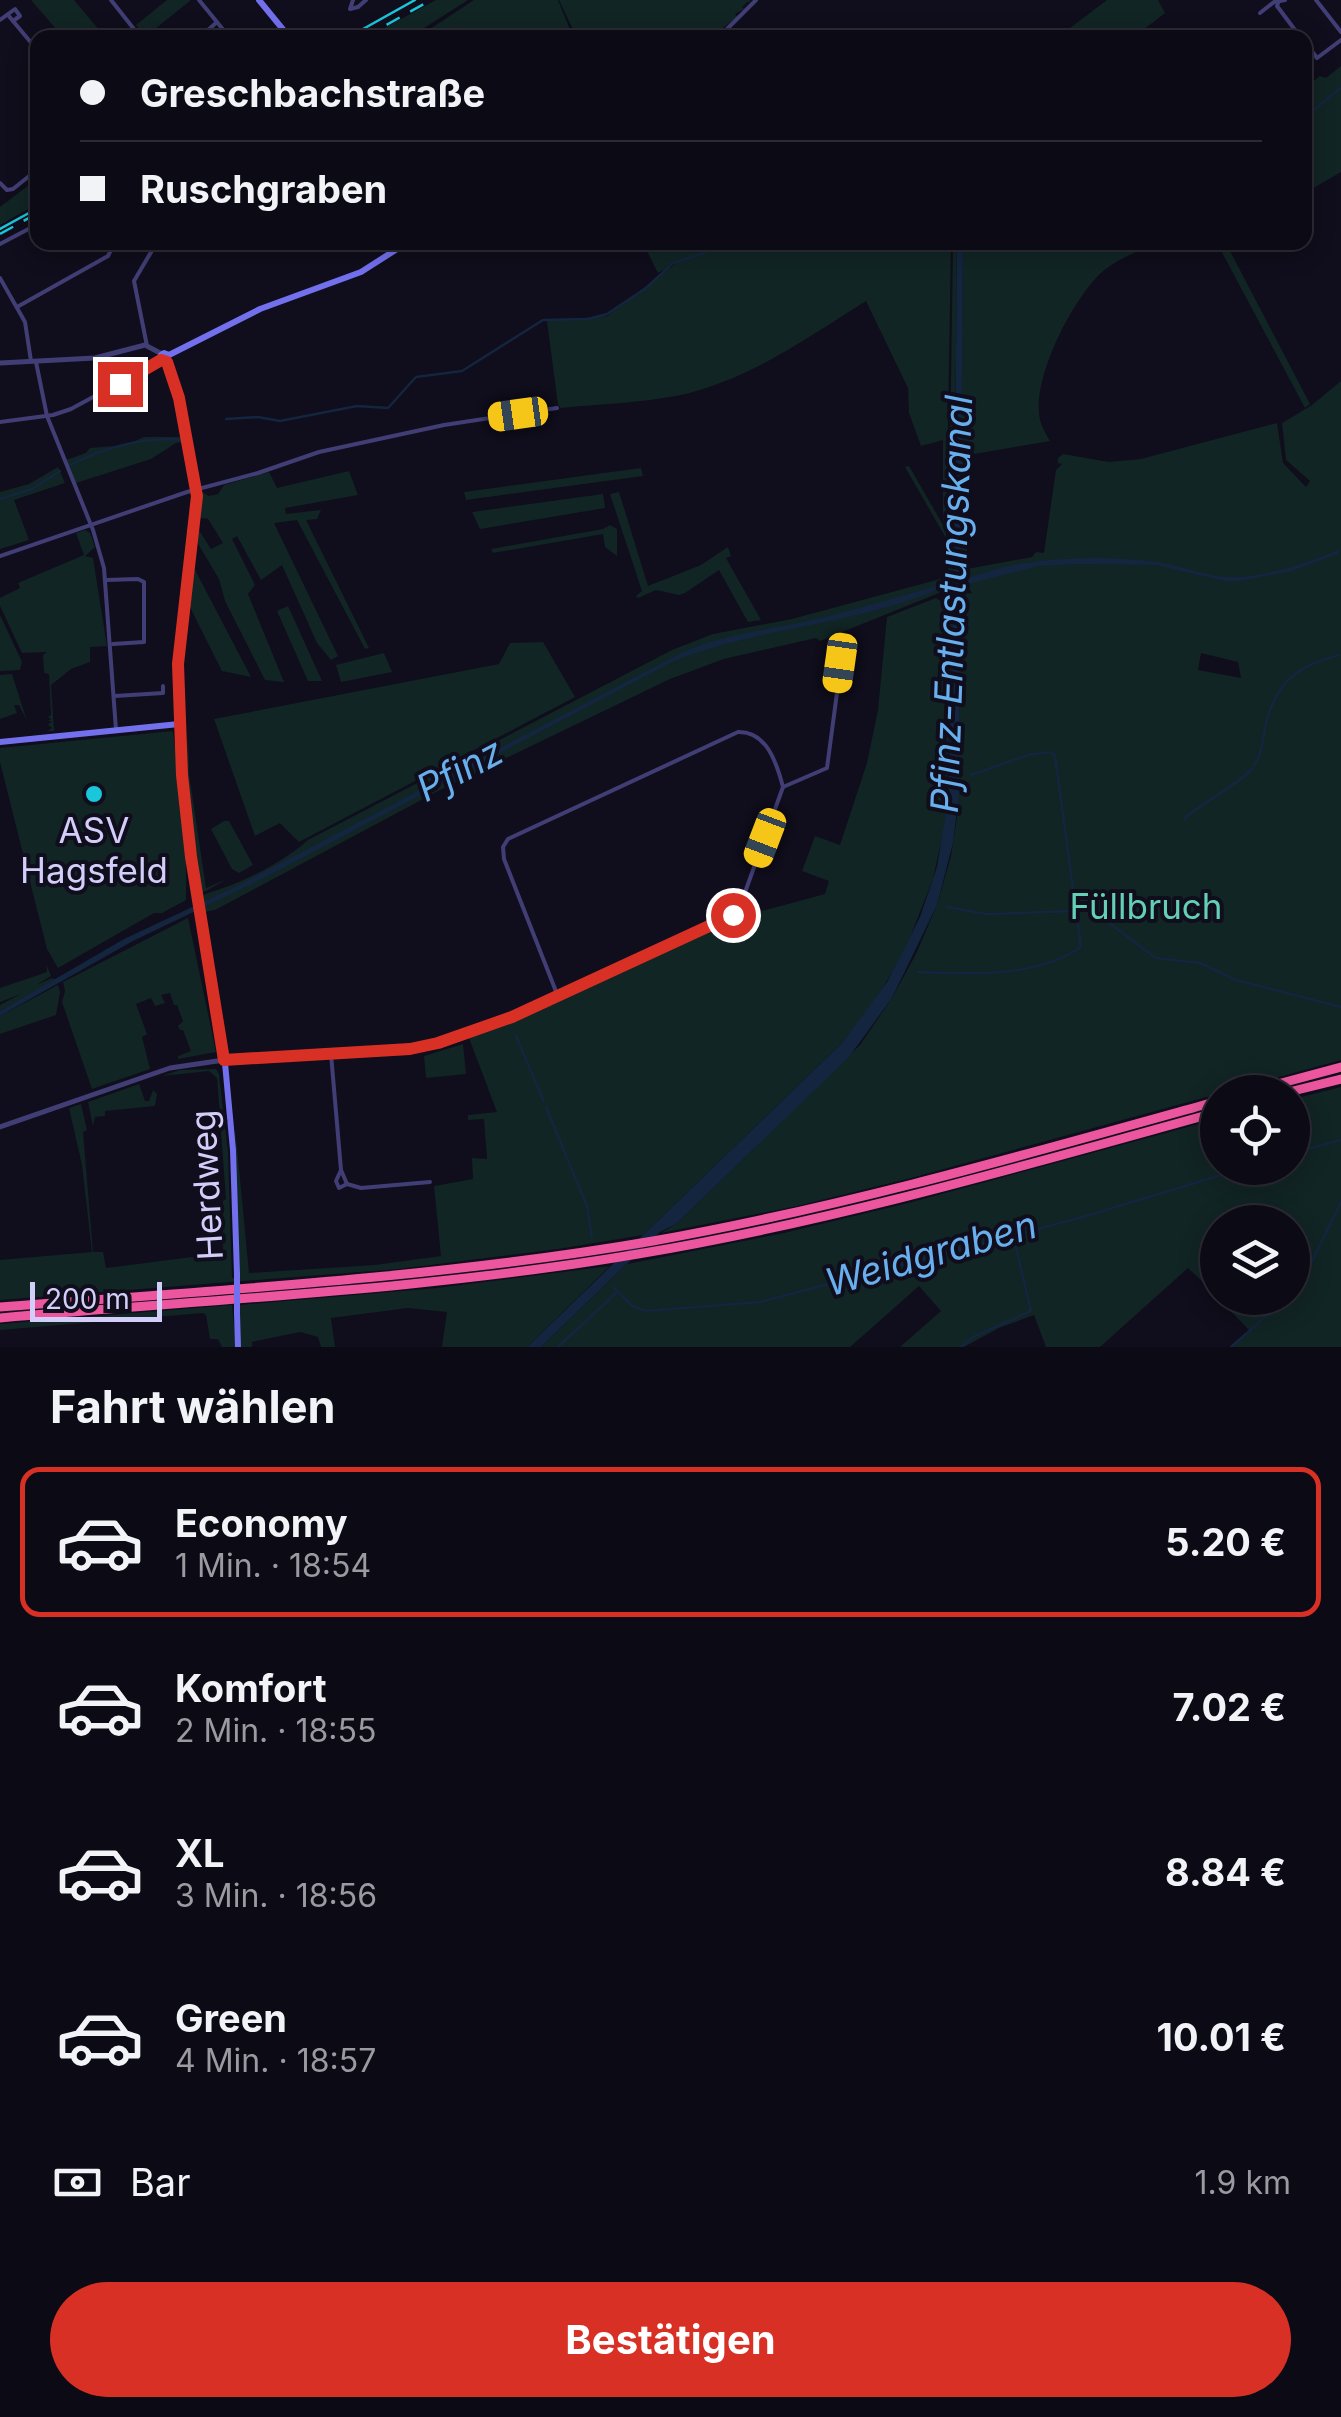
<!DOCTYPE html>
<html lang="de">
<head>
<meta charset="utf-8">
<style>
  :root { --surface:#0c0a15; --page:#1a1822; --text:#f1f3f6; --muted:#9a9aa0; --line:#2c2b34; --accent:#d93025 }
  body { margin:0; font-family:Inter,sans-serif; background:var(--page); color:var(--text); height:100vh; display:flex; flex-direction:column; font-size:38px; white-space:nowrap }
  * { box-sizing:border-box; margin:0 }
  p { font-size:32px; color:var(--muted) }
  .icon { flex:none; width:55px; height:55px; fill:none; stroke:currentColor; stroke-width:2; stroke-linecap:round; stroke-linejoin:round }
  .map { position:relative; height:1347px; overflow:hidden }
  .side { display:flex; flex-direction:column; background:var(--surface); flex:1 }
  .side>* { flex:none }
  .hud { position:absolute; left:30px; top:30px; width:1282px; height:220px; border-radius:20px; box-shadow:0 5px 25px #0003,0 0 0 2px var(--line); display:grid; align-content:center; height:220px; padding:0 50px; background:var(--surface) }
  .tools { position:absolute; left:1200px; top:1075px; display:grid; gap:20px }
  .tools a { display:grid; place-items:center; width:110px; height:110px; border-radius:50%; background:var(--surface); box-shadow:0 5px 25px #0003,0 0 0 2px var(--line); font-size:50px }
  .scale { position:absolute; left:30px; bottom:25px; width:132px; box-sizing:border-box; padding-left:10px; border:5px solid #d3cef9; border-top:0; font-size:28px; line-height:35px; white-space:nowrap; color:#d3cef9; -webkit-text-stroke:8px #100d1c; paint-order:stroke }
  .end { position:absolute; width:45px; height:45px; margin:-22px; border:12px solid #d93025; background:#fff; box-shadow:0 0 0 5px #fff }
  .from { border-radius:50% }
  .car { position:absolute; width:30px; height:60px; margin:-30px -15px; border-radius:12px; box-shadow:0 0 8px 2px #0007; background:linear-gradient(#f5c518 24%,#345 0 40%,#f5c518 0 76%,#345 0 86%,#f5c518 0) }
  .hud b { display:flex; align-items:center; gap:35px; height:95px; font-size:38px }
  .hud b+b { border-top:2px solid var(--line) }
  .hud i { width:25px; height:25px; background:var(--text) }
  ul { padding:0; list-style:none }
  li { display:flex; align-items:center; gap:30px; height:150px; margin:0 20px 15px; padding:0 30px; border:5px solid transparent; border-radius:20px }
  li div { flex:1 }
  li b { display:block; font-size:38px }
  li em { font-style:normal; font-weight:700 }
  li.selected { border-color:var(--accent) }
  li>.icon { width:90px; height:90px; stroke-width:1.5 }
  h2 { padding:0 50px; font-size:45px; line-height:120px }
  .pay { display:flex; align-items:center; gap:25px; height:110px; padding:0 50px; font-size:38px }
  .pay p { margin-inline-start:auto }
  .action { display:flex; gap:20px; margin-top:auto; padding:20px 50px }
  .action a { flex:1; height:115px; border-radius:60px; background:var(--accent); color:#fff; font-size:40px; font-weight:700; line-height:115px; text-align:center }
  .map>svg:first-child { display:block }
  .green { fill:#112524; fill-rule:evenodd }
  .water { fill:#13253f }
  .lines { fill:none; stroke-linecap:round; stroke-linejoin:round }
  .stream { stroke:#13253f; stroke-width:2.5 }
  .minor { stroke:#403e75; stroke-width:4 }
  .tertiary { stroke:#403e75; stroke-width:5 }
  .secondary { stroke:#7370ee; stroke-width:6 }
  .motorway { stroke:#eb569e; stroke-width:9 }
  .tram { stroke:#19c6da; stroke-width:2.5 }
  .rail { stroke:#19c6da; stroke-width:2.5; stroke-dasharray:15 12; stroke-linecap:butt }
  .secondary-bridge { stroke:#7370ee; stroke-width:6 }
  .route { stroke:#d93025; stroke-width:12 }
  .poi-dot { fill:#19c6da; stroke:#100d1c; stroke-width:4 }
  .labels { text-anchor:middle; stroke-width:8; stroke-linejoin:round; paint-order:stroke }
  .poi-label { font-size:35px; fill:#d3cef9; stroke:#100d1c }
  .park-label { font-size:35px; fill:#63d0b5; stroke:#100d1c }
  .street-label { font-size:35px; fill:#d3cef9; stroke:#100d1c }
  .water-label { font-size:38px; font-style:italic; fill:#68afed; stroke:#100d1c }
</style>
</head>
<body>
<div class="map">
<svg width="1341" height="1347" viewBox="0 0 1341 1347">
  <rect width="100%" height="100%" fill="#100d1c"/>
  <g class="green">
    <polygon points="31,0 74,0 105,37 63,37"/>
    <polygon points="167,0 191,0 145,37 136,25"/>
    <polygon points="436,0 468,0 410,37 368,37"/>
    <polygon points="474,0 558,0 573,37 434,37 430,29"/>
    <polygon points="559,0 749,0 751,2 747,2 742,7 744,9 735,14 737,17 711,37 577,38"/>
    <polygon points="1107,0 1158,0 1165,13 1134,37 1064,37 1062,34"/>
    <polygon points="1341,66 1341,172 1305,193 1305,88 1320,76 1326,78"/>
    <polygon points="37,179 37,204 0,225 0,207"/>
    <polygon points="957,242 954,575 954,590 948,590 953,243"/>
    <path d="M 713,243 L 951,243 L 946,538 L 905,467 L 909,466 L 943,525 L 943,440 L 921,446 L 909,413 L 908,388 L 866,301 C 805,339 748,381 676,396 C 639,403 599,404 561,408 L 558,405 L 547,321 L 607,316 L 679,261 L 658,273 L 643,243 L 694,243 L 701,250 Z"/>
    <path d="M 963,243 L 1158,243 C 1139,251 1118,258 1102,272 C 1073,299 1036,371 1039,412 C 1039,423 1045,432 1050,441 L 968,455 L 967,569 L 1032,557 L 1036,552 L 1044,553 L 1056,470 L 1062,464 L 1058,463 L 1058,458 L 1063,454 L 1109,462 L 1141,459 L 1277,423 L 1283,463 L 1306,487 L 1310,481 L 1286,460 L 1282,423 L 1312,405 L 1341,381 L 1341,1060 L 911,1178 L 797,1206 L 661,1233 L 676,1224 L 860,1045 L 892,998 L 916,954 L 937,905 L 951,856 L 958,811 L 961,594 L 972,593 L 964,581 L 959,581 ZM 1201,653 L 1238,662 L 1241,678 L 1198,670 Z"/>
    <polygon points="1217,243 1226,243 1230,251 1310,404 1305,408"/>
    <polygon points="144,437 184,437 185,442 176,443 151,459 76,483 66,460 86,453 90,448 126,445"/>
    <polygon points="58,467 65,483 14,500 29,540 0,549 0,492 29,484"/>
    <polygon points="641,468 643,476 466,500 464,492"/>
    <polygon points="349,471 358,495 285,508 286,514 321,510 317,519 306,520 369,648 365,649 297,520 274,523 338,656 331,660 317,643 282,565 261,580 237,536 232,539 255,585 248,594 284,682 265,680 225,601 219,579 197,542 199,530 211,549 223,543 208,519 200,518 202,492 209,496 218,494 224,485 269,472 277,488"/>
    <polygon points="619,492 648,586 701,565 728,547 731,556 726,558 761,620 748,622 719,570 685,593 679,595 656,590 638,598 636,596 642,591 610,494"/>
    <polygon points="603,494 605,508 480,529 472,512"/>
    <polygon points="610,525 617,529 617,556 605,547 603,534 493,553 491,549 603,529"/>
    <polygon points="85,530 90,533 95,547 85,556 93,558 107,646 90,647 90,662 71,669 51,685 54,731 48,731 52,728 48,725 52,721 48,721 51,719 48,717 51,715 49,674 44,673 43,655 47,652 22,653 0,606 0,598 20,588 18,583 84,555 76,533"/>
    <polygon points="194,568 251,677 222,671 189,605"/>
    <path d="M 940,579 L 944,583 L 939,581 L 931,592 L 944,587 L 939,593 L 820,641 L 816,638 L 724,659 L 670,679 L 442,789 L 215,910 L 204,912 L 202,896 L 205,894 C 240,884 281,864 308,840 L 672,650 L 713,634 L 792,619 Z"/>
    <polygon points="947,594 954,594 946,819 933,879 905,950 875,1001 842,1043 643,1235 558,1249 398,1269 0,1300 0,1260 92,1252 82,1165 69,1108 81,1104 87,1130 83,1132 93,1252 103,1252 106,1268 216,1254 223,1261 223,1201 226,1199 217,1078 209,1071 162,1076 180,1070 216,1069 219,1074 228,1152 232,1278 239,1277 235,1127 249,1273 375,1265 441,1256 434,1186 473,1179 472,1158 487,1159 484,1119 468,1120 468,1115 497,1112 469,1038 549,1006 743,916 825,894 829,881 802,871 815,836 840,845 867,763 878,710 887,617 936,598 947,605"/>
    <polygon points="288,606 322,681 308,681 277,611"/>
    <polygon points="0,615 22,662 20,670 0,671"/>
    <polygon points="543,642 575,697 299,842 280,823 255,836 214,719 499,664 510,643"/>
    <polygon points="384,653 392,672 341,682 336,665"/>
    <polygon points="12,674 27,721 19,705 14,705 17,713 0,719 0,675"/>
    <path d="M 182,682 L 187,758 L 188,729 L 189,774 L 206,888 L 227,879 L 204,892 L 200,891 C 188,820 181,750 182,682 Z"/>
    <polygon points="173,731 186,852 186,900 162,913 154,913 58,968 47,949 0,762 0,748"/>
    <polygon points="224,821 229,821 253,865 239,873 232,869 211,829"/>
    <polygon points="188,918 216,1052 178,1059 178,1056 191,1051 183,1030 180,1030 178,1026 183,1021 177,1005 174,1005 170,993 161,995 165,1003 155,1006 151,998 136,1004 147,1034 142,1037 150,1069 92,1089 62,1002 65,991 63,982"/>
    <polygon points="46,964 51,976 36,985 52,978 56,980 0,1011 0,1005 21,994 0,1002 0,988 47,972"/>
    <polygon points="58,985 60,992 56,1015 0,1034 0,1016"/>
    <polygon points="463,1044 466,1074 426,1078 424,1056"/>
    <polygon points="139,1084 145,1101 149,1101 153,1090 157,1094 155,1106 105,1111 105,1116 95,1117 93,1126 88,1102"/>
    <polygon points="1341,1087 1341,1347 1230,1347 1249,1330 1218,1298 1292,1298 1292,1222 1218,1222 1218,1297 1188,1268 1100,1347 1046,1347 1034,1315 999,1328 964,1347 900,1347 941,1311 919,1286 850,1347 541,1347 627,1264 784,1233 912,1202 1217,1119 1218,1168 1292,1168 1293,1099"/>
    <polygon points="610,1266 527,1347 442,1347 447,1312 408,1308 331,1318 335,1347 321,1347 318,1337 300,1332 252,1342 252,1347 240,1347 240,1305 437,1288"/>
    <polygon points="232,1305 236,1347 222,1347 218,1339 210,1339 206,1315 203,1313 0,1330 0,1324"/>
  </g>
  <g class="water">
    <polygon points="957,243 963,243 959,795 953,843 937,905 892,998 849,1057 676,1224 660,1232 541,1347 527,1347 842,1043 887,982 920,917 937,867 948,799 954,575"/>
    <path d="M 1341,549 L 1337,554 L 1292,571 L 1239,581 L 1224,581 L 1156,565 L 1081,564 L 1039,566 L 972,583 L 966,583 L 966,579 C 1022,556 1102,554 1163,563 C 1187,567 1212,579 1238,577 C 1272,575 1309,562 1341,549 Z"/>
    <path d="M 938,582 L 943,587 C 857,626 759,626 672,662 L 262,879 L 133,941 L 0,1016 L 0,1011 L 124,939 L 235,887 L 683,652 C 724,634 768,630 812,620 C 852,611 893,598 933,587 Z"/>
  </g>
  <g class="lines">
    <g class="stream">
      <polyline points="1305,117 1341,88"/>
      <polyline points="226,419 258,417 280,421 357,406 388,408 416,377 462,371 543,320 588,319 607,314 646,288 673,263 704,253 717,242"/>
      <path d="M 70,465 C 106,447 144,436 185,440"/>
      <polyline points="0,499 32,489 60,471"/>
      <path d="M 1254,765 C 1264,752 1262,736 1267,720 C 1278,679 1301,665 1339,655"/>
      <path d="M 1184,819 C 1205,800 1232,789 1252,769"/>
      <polyline points="947,907 986,914 1078,911"/>
      <polyline points="1082,910 1097,914 1156,958 1200,963 1236,980 1341,1007"/>
      <path d="M 918,972 C 971,974 1036,978 1081,947 L 1055,756 L 1050,752 L 1028,755 L 971,775"/>
      <polyline points="516,1036 544,1102"/>
      <polyline points="546,1107 587,1206 592,1238"/>
      <polyline points="1292,1153 1341,1140"/>
      <polyline points="614,1288 632,1306 646,1311 760,1302 1083,1217 1244,1168"/>
      <polyline points="1292,1293 1300,1286 1341,1202"/>
      <polyline points="558,1347 616,1293"/>
      <polyline points="961,1347 973,1337 1031,1311 1013,1235"/>
      <polyline points="1231,1347 1287,1298"/>
    </g>
    <g class="minor">
      <polyline points="111,0 141,38"/>
      <polyline points="199,0 230,38"/>
      <polyline points="353,0 350,9 358,7"/>
      <polyline points="1279,0 1277,6 1301,38"/>
      <polyline points="1316,0 1341,32"/>
      <polyline points="358,7 366,0"/>
      <polyline points="1260,13 1274,2 1285,0"/>
      <polyline points="8,15 38,51"/>
      <polyline points="0,20 15,9 20,16 13,21"/>
      <polyline points="199,38 217,22"/>
      <polyline points="718,38 756,0"/>
      <polyline points="1305,42 1317,58 1341,40"/>
      <polyline points="0,183 7,190 13,189 38,169"/>
      <polyline points="0,244 38,224"/>
      <polyline points="0,278 25,322 31,361"/>
      <polyline points="17,307 108,256 110,252 105,242"/>
      <polyline points="147,346 134,281 157,242"/>
      <polyline points="36,362 47,416 93,530 104,568 116,730"/>
      <polyline points="0,422 53,415 71,409 161,360"/>
      <polyline points="0,556 187,492 258,473 319,452 444,425 557,408"/>
      <polyline points="106,580 138,579 144,582 144,642 113,644"/>
      <polyline points="115,696 163,693 163,686"/>
      <polyline points="783,787 827,768 844,640 837,636 831,639 830,646 840,663"/>
      <path d="M 557,994 L 504,859 L 503,847 L 508,839 L 738,732 C 767,731 777,764 783,787"/>
      <polyline points="331,1054 341,1170 347,1184"/>
      <polyline points="224,1060 410,1049 437,1043 512,1017 727,919 739,909 783,787"/>
      <polyline points="341,1170 336,1181 339,1188 347,1184 361,1188 430,1182"/>
    </g>
    <g class="tertiary">
      <polyline points="0,363 95,358 145,345 162,354"/>
      <polyline points="0,1127 170,1068 224,1060"/>
    </g>
    <g class="secondary">
      <polyline points="259,0 290,38"/>
      <polyline points="169,355 260,309 361,272 408,242"/>
      <polyline points="167,362 179,398 197,490 180,644 179,738 191,857 225,1063 233,1150 237,1274"/>
      <polyline points="167,362 161,360 161,355 164,353 169,355"/>
      <polyline points="0,742 179,724"/>
      <polyline points="237,1313 238,1347"/>
    </g>
    <g class="motorway">
      <polyline points="1248,1092 1341,1067"/>
      <polyline points="1289,1092 1341,1079"/>
      <path d="M 0,1307 C 218,1290 438,1278 653,1241 C 844,1207 1031,1153 1218,1101"/>
      <path d="M 0,1318 C 213,1299 427,1290 638,1254 C 835,1221 1026,1165 1218,1112"/>
    </g>
    <g class="tram">
      <polyline points="347,38 415,0"/>
      <polyline points="0,229 38,208"/>
    </g>
    <g class="rail">
      <polyline points="363,38 431,0"/>
      <polyline points="0,234 38,213"/>
    </g>
    <polyline class="secondary-bridge" points="237,1274 237,1313"/>
  </g>
  <g class="lines">
    <polyline class="route" points="120,384 161,360 167,362 179,398 197,496 178,664 182,775 191,857 224,1060 410,1049 438,1043 512,1017 733,915"/>
  </g>
  <circle class="poi-dot" cx="94" cy="794" r="10"/>
  <g class="labels">
    <g class="poi-label">
      <text x="94" y="843">ASV<tspan x="94" dy="40">Hagsfeld</tspan></text>
    </g>
    <g class="park-label">
      <text x="1146" y="919">Füllbruch</text>
    </g>
    <g class="street-label">
      <text transform="translate(207 1185) rotate(-93)" y="12">Herdweg</text>
    </g>
    <g class="water-label">
      <text transform="translate(952 604) rotate(-88)" y="13">Pfinz-Entlastungskanal</text>
      <text transform="translate(460 770) rotate(-28)" y="13">Pfinz</text>
      <text transform="translate(931 1254) rotate(-16)" y="13">Weidgraben</text>
    </g>
  </g>
</svg>
<div class="tools">
<a><svg class="icon" aria-label="locate" viewBox="0 0 24 24"><circle cx="12" cy="12" r="6"/><path d="M12 2v4M12 18v4M2 12h4M18 12h4"/></svg></a>
<a><svg class="icon" aria-label="layers" viewBox="0 0 24 24"><path d="M12 4l9 5-9 5-9-5zM3 14l9 5 9-5"/></svg></a>
</div>
<div class="scale">200 m</div>
<i class="end from" style="left:733px;top:915px"></i>
<i class="end" style="left:120px;top:384px"></i>
<i class="car" style="left:518px;top:414px;rotate:262deg"></i>
<i class="car" style="left:840px;top:663px;rotate:188deg"></i>
<i class="car" style="left:765px;top:838px;rotate:201deg"></i>
<div class="hud">
<b><i class="from"></i>Greschbachstraße</b>
<b><i></i>Ruschgraben</b>
</div>
</div>
<section class="side">
<h2>Fahrt wählen</h2>
<ul>
<li class="selected"><svg class="icon" aria-label="car" viewBox="0 0 24 24"><path d="M5 17H2v-5l4-1 3-4h7l3 4 3 1v5h-3M9 17h6M6 11h13"/><circle cx="7" cy="17" r="2"/><circle cx="17" cy="17" r="2"/></svg><div><b>Economy</b><p>1 Min. · 18:54</p></div><em>5.20 €</em></li>
<li><svg class="icon" aria-label="car" viewBox="0 0 24 24"><path d="M5 17H2v-5l4-1 3-4h7l3 4 3 1v5h-3M9 17h6M6 11h13"/><circle cx="7" cy="17" r="2"/><circle cx="17" cy="17" r="2"/></svg><div><b>Komfort</b><p>2 Min. · 18:55</p></div><em>7.02 €</em></li>
<li><svg class="icon" aria-label="car" viewBox="0 0 24 24"><path d="M5 17H2v-5l4-1 3-4h7l3 4 3 1v5h-3M9 17h6M6 11h13"/><circle cx="7" cy="17" r="2"/><circle cx="17" cy="17" r="2"/></svg><div><b>XL</b><p>3 Min. · 18:56</p></div><em>8.84 €</em></li>
<li><svg class="icon" aria-label="car" viewBox="0 0 24 24"><path d="M5 17H2v-5l4-1 3-4h7l3 4 3 1v5h-3M9 17h6M6 11h13"/><circle cx="7" cy="17" r="2"/><circle cx="17" cy="17" r="2"/></svg><div><b>Green</b><p>4 Min. · 18:57</p></div><em>10.01 €</em></li>
</ul>
<div class="pay"><svg class="icon" aria-label="cash" viewBox="0 0 24 24"><path d="M3 7h18v10H3z"/><circle cx="12" cy="12" r="2"/></svg>Bar<p>1.9 km</p></div>
<div class="action"><a>Bestätigen</a></div>
</section>
</body>
</html>
